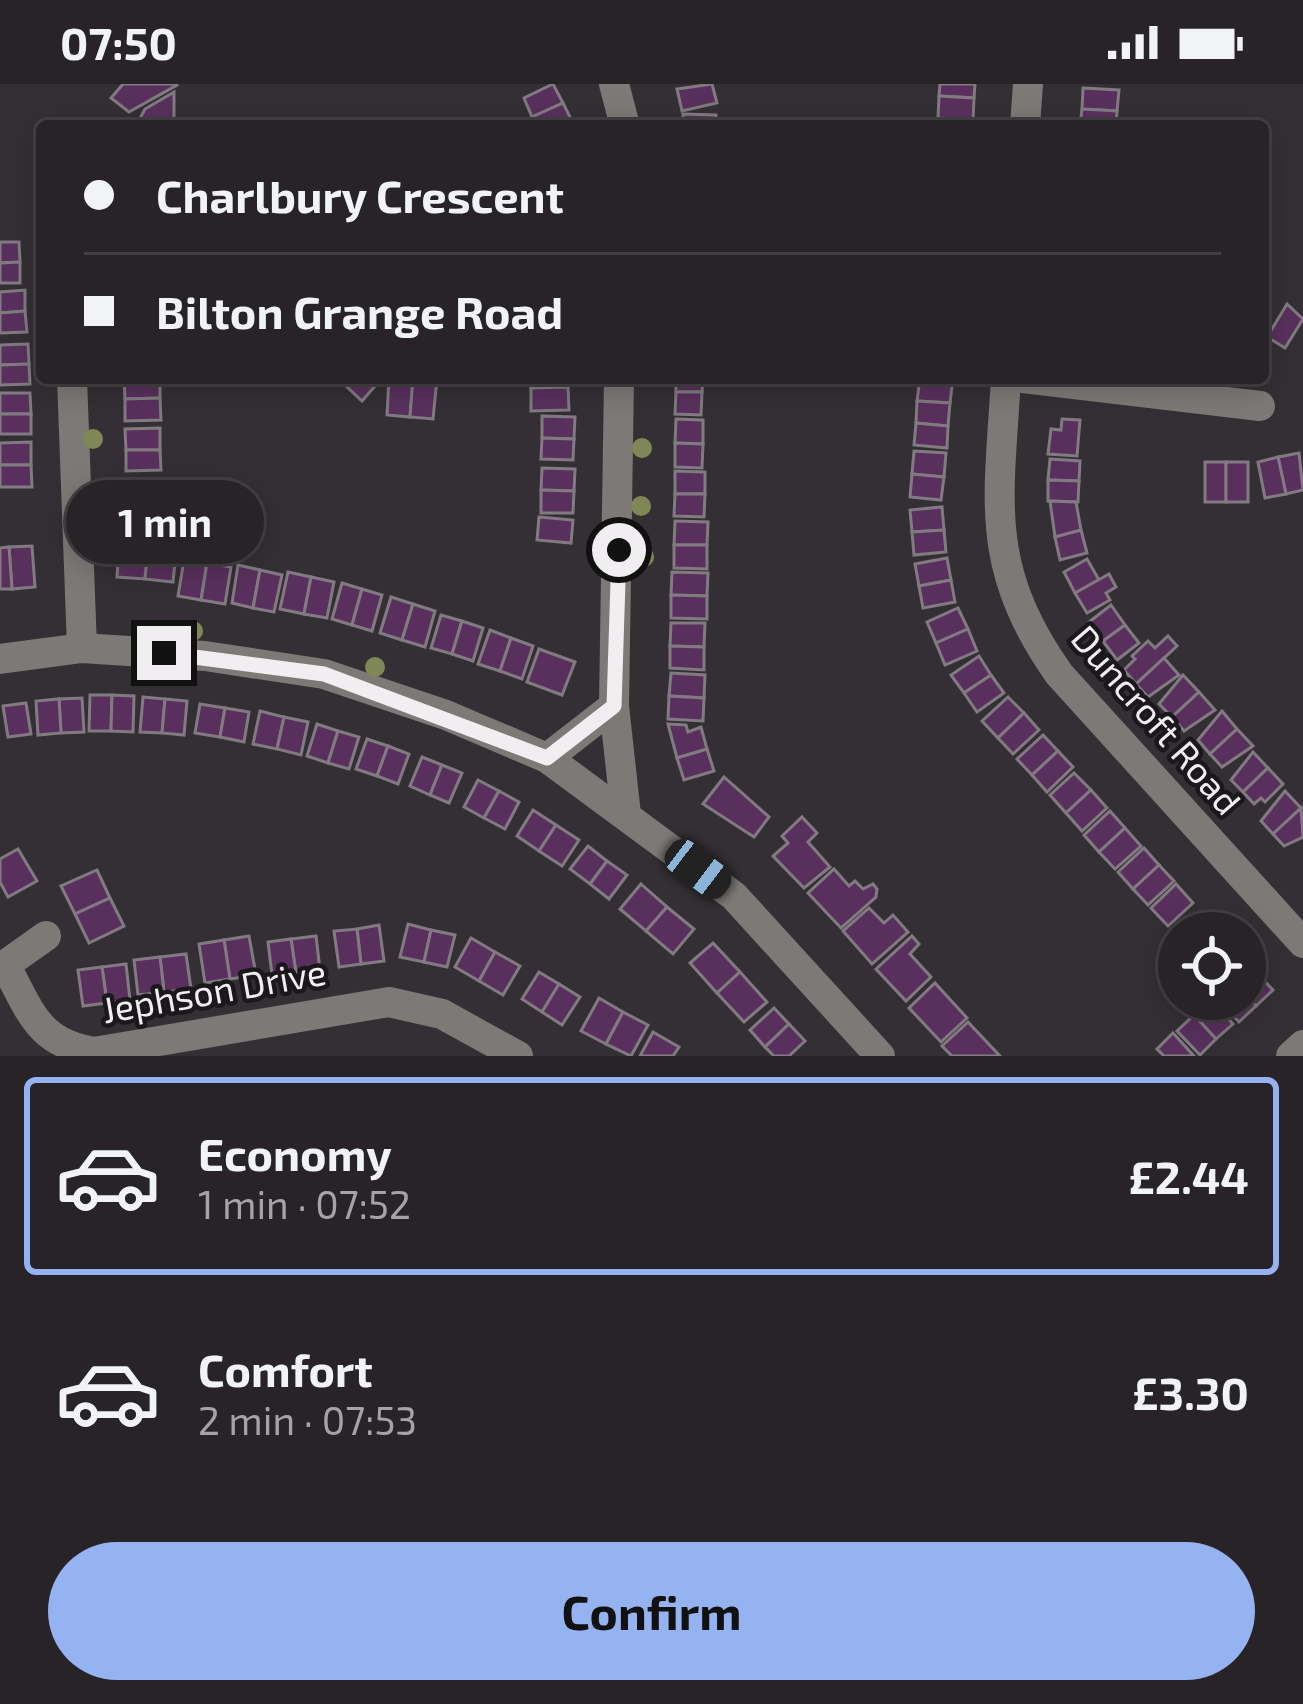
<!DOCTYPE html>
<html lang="en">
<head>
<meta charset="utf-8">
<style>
  :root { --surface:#272327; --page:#332f33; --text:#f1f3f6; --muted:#a4a4a7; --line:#434044; --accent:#95b2f1 }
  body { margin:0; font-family:"Exo 2",sans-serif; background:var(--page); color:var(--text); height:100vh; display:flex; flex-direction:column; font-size:45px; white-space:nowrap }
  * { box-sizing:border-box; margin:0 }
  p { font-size:39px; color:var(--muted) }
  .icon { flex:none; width:66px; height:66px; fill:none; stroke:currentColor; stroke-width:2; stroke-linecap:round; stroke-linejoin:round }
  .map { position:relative; height:972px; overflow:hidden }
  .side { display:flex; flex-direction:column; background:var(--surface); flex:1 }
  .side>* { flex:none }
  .guide { position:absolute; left:36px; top:36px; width:1233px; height:264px; border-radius:12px; box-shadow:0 6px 30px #0003,0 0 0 3px var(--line); display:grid; align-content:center; height:264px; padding:0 48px; background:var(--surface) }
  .buttons { position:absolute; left:1158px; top:828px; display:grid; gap:24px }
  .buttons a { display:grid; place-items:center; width:108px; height:108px; border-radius:50%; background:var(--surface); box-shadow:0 6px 30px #0003,0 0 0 3px var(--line); font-size:60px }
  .end { position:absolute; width:54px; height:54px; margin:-27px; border:15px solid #f1eef1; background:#111; box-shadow:0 0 0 6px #111 }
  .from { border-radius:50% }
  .bubble { position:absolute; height:84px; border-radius:42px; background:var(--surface); box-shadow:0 6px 30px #0003,0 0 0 3px var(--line); font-size:39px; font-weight:700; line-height:84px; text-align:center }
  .car { position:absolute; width:36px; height:72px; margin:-36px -18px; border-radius:15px; box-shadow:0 0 9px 3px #0007; background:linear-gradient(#222 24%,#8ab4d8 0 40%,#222 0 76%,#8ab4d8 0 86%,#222 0) }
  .guide b { display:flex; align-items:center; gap:42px; height:114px; font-size:45px }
  .guide b+b { border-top:3px solid var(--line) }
  .guide i { width:30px; height:30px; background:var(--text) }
  ul { padding:21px 0 0; list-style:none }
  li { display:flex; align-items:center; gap:36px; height:198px; margin:0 24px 18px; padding:0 24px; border:6px solid transparent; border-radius:12px }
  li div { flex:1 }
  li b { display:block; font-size:45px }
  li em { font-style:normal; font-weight:700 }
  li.active { border-color:var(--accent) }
  li>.icon { width:108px; height:108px; stroke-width:1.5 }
  .cta { display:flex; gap:24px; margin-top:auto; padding:24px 48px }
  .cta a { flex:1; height:138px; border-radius:72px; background:var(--accent); color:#111; font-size:48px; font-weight:700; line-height:138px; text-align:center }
  .status { display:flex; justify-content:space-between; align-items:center; height:84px; padding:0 60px; background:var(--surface); direction:ltr }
  .status svg { height:33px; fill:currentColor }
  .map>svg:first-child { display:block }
  .building { fill:#59305d; stroke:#817b81; stroke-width:3 }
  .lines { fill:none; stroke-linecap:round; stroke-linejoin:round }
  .minor { stroke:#7c7977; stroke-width:30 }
  .tree { fill:#7f8757 }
  .route { stroke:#f1eef1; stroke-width:15 }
  .labels { text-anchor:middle; stroke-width:9; stroke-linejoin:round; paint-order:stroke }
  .street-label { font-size:36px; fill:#f1eef1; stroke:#1a181a }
</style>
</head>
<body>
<div class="status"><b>07:50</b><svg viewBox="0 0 49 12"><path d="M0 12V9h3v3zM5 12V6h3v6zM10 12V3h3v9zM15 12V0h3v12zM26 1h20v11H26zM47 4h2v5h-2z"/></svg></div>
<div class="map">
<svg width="1303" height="972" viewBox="0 0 1303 972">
  <rect width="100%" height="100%" fill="#342f34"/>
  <g class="building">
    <polygon points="123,0 177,0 177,1 129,28 111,14"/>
    <polygon points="553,0 563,19 532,33 524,14"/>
    <polygon points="712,0 717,19 682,27 677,5"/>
    <polygon points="940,0 975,0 974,14 939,12"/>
    <polygon points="1083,4 1119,6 1117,27 1082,25"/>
    <polygon points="174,8 174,42 136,42 145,25"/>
    <polygon points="939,12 974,14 973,37 938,34"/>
    <polygon points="563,19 573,39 537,42 532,33"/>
    <polygon points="1082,25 1117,27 1116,42 1080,42"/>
    <polygon points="683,30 716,31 716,42 683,42"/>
    <polygon points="0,158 19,158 20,178 0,179"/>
    <polygon points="20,178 20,199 0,199 0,179"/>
    <polygon points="25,206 25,227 0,229 0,208"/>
    <polygon points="1287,220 1303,235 1285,264 1267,253"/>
    <polygon points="25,227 27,248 0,249 0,229"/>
    <polygon points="28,260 29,280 0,281 0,261"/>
    <polygon points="29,280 30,300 0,301 0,281"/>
    <polygon points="124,294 160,294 160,314 125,315"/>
    <polygon points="352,294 382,294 362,317 345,301"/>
    <polygon points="389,294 413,294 410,333 387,331"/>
    <polygon points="413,294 437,295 433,335 410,333"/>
    <polygon points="531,294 568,294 568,303 531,304"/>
    <polygon points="676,294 703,294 702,308 676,308"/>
    <polygon points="920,294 953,294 950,319 917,317"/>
    <polygon points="568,303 569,326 531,327 531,304"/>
    <polygon points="676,308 702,308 701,331 675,330"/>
    <polygon points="0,309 30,309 31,330 0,330"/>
    <polygon points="160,314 161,336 125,337 125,315"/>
    <polygon points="917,317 950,319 948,342 916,339"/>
    <rect x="0" y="330" width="31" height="20"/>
    <polygon points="542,332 575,333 574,355 542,354"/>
    <polygon points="676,335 703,336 703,360 675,359"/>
    <polygon points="1062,335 1080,336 1077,372 1048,370 1051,345 1061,346"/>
    <polygon points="916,339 948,342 947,364 914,361"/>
    <polygon points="160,344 160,366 126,366 125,345"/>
    <polygon points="542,354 574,355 573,376 541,375"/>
    <polygon points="31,358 31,381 0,381 0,359"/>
    <polygon points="675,359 703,360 702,384 675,383"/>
    <polygon points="126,366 160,366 161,386 126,387"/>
    <polygon points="914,367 946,369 944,393 912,390"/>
    <polygon points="1299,369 1303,406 1286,410 1278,373"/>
    <polygon points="1278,373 1286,410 1265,414 1258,378"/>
    <polygon points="1050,375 1080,377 1079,397 1048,396"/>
    <rect x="1205" y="378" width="21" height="40"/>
    <rect x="1226" y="378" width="22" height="40"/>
    <polygon points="0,381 31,381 32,403 0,403"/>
    <polygon points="542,384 575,385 574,407 541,406"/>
    <polygon points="675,387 705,388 705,410 675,410"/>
    <polygon points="912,390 944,393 941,416 910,413"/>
    <polygon points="1048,396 1079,397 1078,418 1048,417"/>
    <polygon points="541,406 574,407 573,429 541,429"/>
    <polygon points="675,410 705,410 704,433 674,432"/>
    <polygon points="1050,417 1076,418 1081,446 1055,453"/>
    <polygon points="942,423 944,446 912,448 910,426"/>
    <polygon points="539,433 573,436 571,459 537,456"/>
    <polygon points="675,437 708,438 707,461 674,461"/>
    <polygon points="944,446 946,468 914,471 912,448"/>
    <polygon points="1081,446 1087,469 1060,476 1055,453"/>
    <polygon points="120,452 149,455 145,495 117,493"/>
    <polygon points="149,455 177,458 173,498 145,495"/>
    <polygon points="674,461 707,461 707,485 674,484"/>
    <polygon points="32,462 35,503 12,505 9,463"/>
    <polygon points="9,463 12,505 0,505 0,464"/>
    <polygon points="947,474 951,496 919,502 915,480"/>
    <polygon points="1087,475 1099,496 1075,509 1064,488"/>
    <polygon points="184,476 207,479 201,516 178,512"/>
    <polygon points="207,479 231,483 225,520 201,516"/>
    <polygon points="238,481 260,486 253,524 232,519"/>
    <polygon points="260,486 282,491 274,528 253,524"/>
    <polygon points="288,488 311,493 304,530 280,525"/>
    <polygon points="672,488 708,489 707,512 671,511"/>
    <polygon points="1109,490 1116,503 1106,509 1110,516 1087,529 1075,509"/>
    <polygon points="311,493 334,498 327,534 304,530"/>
    <polygon points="951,496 955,518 923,524 919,502"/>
    <polygon points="342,499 362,505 352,541 332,535"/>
    <polygon points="362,505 382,511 372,547 352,541"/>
    <polygon points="671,511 707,512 707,535 671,534"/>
    <polygon points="391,513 413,520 402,556 380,549"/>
    <polygon points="413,520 435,527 425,563 402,556"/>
    <polygon points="1111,521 1125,541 1103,557 1089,538"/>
    <polygon points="958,524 968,545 936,559 927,538"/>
    <polygon points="441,531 462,537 452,570 431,564"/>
    <polygon points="462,537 483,544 473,577 452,570"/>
    <polygon points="671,539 705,539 704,563 670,562"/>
    <polygon points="1125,541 1139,559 1117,576 1103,557"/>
    <polygon points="968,545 977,567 945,581 936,559"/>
    <polygon points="490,546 511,554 500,587 478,580"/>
    <polygon points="1168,552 1177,562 1136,600 1124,586 1135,575 1132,572 1148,557 1155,564"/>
    <polygon points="511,554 533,562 522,595 500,587"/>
    <polygon points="670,562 704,563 704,586 670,584"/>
    <polygon points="539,565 575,578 562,611 527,598"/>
    <polygon points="979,572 991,591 964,609 951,591"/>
    <polygon points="1164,574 1179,591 1148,613 1136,600"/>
    <polygon points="671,589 705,591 704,614 669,612"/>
    <polygon points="991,591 1004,609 977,628 964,609"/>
    <polygon points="1183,591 1199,608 1172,633 1159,620"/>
    <polygon points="1199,608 1215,626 1184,647 1172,633"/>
    <polygon points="90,611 112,611 111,647 89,647"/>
    <polygon points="112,611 134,612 133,648 111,647"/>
    <polygon points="669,612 704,614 703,637 668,635"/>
    <polygon points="143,613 165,615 162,649 140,648"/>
    <polygon points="1008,613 1024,629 998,654 982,637"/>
    <polygon points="82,614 84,648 61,649 59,615"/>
    <polygon points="59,615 61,649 38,651 36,617"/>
    <polygon points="165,615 187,617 184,651 162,649"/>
    <polygon points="26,619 31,650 8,653 3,622"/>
    <polygon points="200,620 225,624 220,653 195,649"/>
    <polygon points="225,624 249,628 244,658 220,653"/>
    <polygon points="260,627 284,633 277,665 253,660"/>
    <polygon points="1222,627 1237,645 1210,670 1198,656"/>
    <polygon points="1024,629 1039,646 1013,670 998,654"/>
    <polygon points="284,633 308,638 301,671 277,665"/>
    <polygon points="317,640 338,647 328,679 307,672"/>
    <polygon points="668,640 686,641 688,648 701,643 707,665 677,674"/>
    <polygon points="1237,645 1253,662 1222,683 1210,670"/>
    <polygon points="338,647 359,653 349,685 328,679"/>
    <polygon points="1043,651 1058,667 1032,691 1017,675"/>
    <polygon points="367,655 388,662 377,692 356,685"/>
    <polygon points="388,662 409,670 398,700 377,692"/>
    <polygon points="707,665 714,687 684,696 677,674"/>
    <polygon points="1058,667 1073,683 1047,708 1032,691"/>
    <polygon points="1253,668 1268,684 1243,708 1231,696"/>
    <polygon points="422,673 442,681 430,711 410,702"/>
    <polygon points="442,681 462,689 449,719 430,711"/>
    <polygon points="1268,684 1283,700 1265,718 1261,714 1254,720 1243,708"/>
    <polygon points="1074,689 1091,706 1066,729 1050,711"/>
    <polygon points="724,693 769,733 754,753 703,720"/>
    <polygon points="478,696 499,707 484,734 464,723"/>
    <polygon points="1091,706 1107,724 1082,747 1066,729"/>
    <polygon points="499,707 519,718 505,745 484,734"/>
    <polygon points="1285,707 1301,724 1273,750 1261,737"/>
    <polygon points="1301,724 1303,753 1284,762 1273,750"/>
    <polygon points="533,726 556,741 539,767 517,752"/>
    <polygon points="1110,727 1125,744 1099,768 1084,751"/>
    <polygon points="802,733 817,749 808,758 830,783 804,804 773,772 788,759 782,752"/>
    <polygon points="556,741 579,756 562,782 539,767"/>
    <polygon points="1125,744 1141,762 1115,785 1099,768"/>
    <polygon points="588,762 607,777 590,800 570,785"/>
    <polygon points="1144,764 1159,781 1133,805 1118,788"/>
    <polygon points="18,765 37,797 8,813 0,798 0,775"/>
    <polygon points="607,777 627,791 609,815 590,800"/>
    <polygon points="1159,781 1174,797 1148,821 1133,805"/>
    <polygon points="834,785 849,802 855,797 863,805 873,800 877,805 876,813 841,844 808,809"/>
    <polygon points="97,786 110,814 75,830 61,802"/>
    <polygon points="641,800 667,823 646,847 620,825"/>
    <polygon points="1176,800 1193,819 1168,842 1151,824"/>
    <polygon points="110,814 124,842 89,859 75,830"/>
    <polygon points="667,823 694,845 673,870 646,847"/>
    <polygon points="869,824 884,839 893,831 908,848 872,880 843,847"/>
    <polygon points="408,840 431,846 424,878 400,873"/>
    <polygon points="379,841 384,877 361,880 357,845"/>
    <polygon points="357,845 361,880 339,883 334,847"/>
    <polygon points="431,846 455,851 447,883 424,878"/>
    <polygon points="249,852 256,891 230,895 224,856"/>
    <polygon points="316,852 320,886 296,889 291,855"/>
    <polygon points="912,852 919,860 910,870 931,893 906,917 876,885"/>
    <polygon points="471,854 495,868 479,897 455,883"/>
    <polygon points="291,855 296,889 272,891 268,858"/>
    <polygon points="224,856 230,895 205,899 199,860"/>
    <polygon points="713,859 740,888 717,909 690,879"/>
    <polygon points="495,868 520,882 503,911 479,897"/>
    <polygon points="186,870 191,905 164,908 160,873"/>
    <polygon points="160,873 164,908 138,911 134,876"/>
    <polygon points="126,880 130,916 107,919 102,883"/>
    <polygon points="1248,880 1273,906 1256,922 1245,911"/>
    <polygon points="102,883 107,919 83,922 78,886"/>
    <polygon points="539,888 559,900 542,928 522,915"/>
    <polygon points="740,888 767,918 744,938 717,909"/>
    <polygon points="935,899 967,934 941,958 909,924"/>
    <polygon points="559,900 580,913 562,941 542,928"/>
    <polygon points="1245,911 1256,922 1239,938 1217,915"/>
    <polygon points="599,914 623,928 606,960 581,947"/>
    <polygon points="1210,915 1233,940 1216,955 1194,931"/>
    <polygon points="774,924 789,940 765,963 750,946"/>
    <polygon points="623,928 648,941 631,972 606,960"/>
    <polygon points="1194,931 1216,955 1200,971 1177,947"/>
    <polygon points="968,938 1000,972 952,972 942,962"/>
    <polygon points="789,940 805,957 789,972 774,972 765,963"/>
    <polygon points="653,948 679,963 673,972 640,972"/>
    <polygon points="1173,949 1194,972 1164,972 1157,965"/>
  </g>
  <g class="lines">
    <g class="minor">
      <polyline points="614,0 625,42"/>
      <polyline points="1025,42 1028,0"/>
      <polyline points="72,294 82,564"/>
      <polyline points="619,294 614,622 626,731"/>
      <path d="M 1006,294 C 999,417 983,482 1059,590 L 1303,859"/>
      <polyline points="1023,294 1260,322"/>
      <polyline points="0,575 82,564 205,572 324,590 446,631 547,674 734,812 880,972"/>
      <polyline points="547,674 614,622"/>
      <path d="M 46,852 L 5,881 C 31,927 36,958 94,968 L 389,918 L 442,930 L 518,972"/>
      <polyline points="1291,972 1303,961"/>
    </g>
  </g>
  <g class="tree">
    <circle cx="93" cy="355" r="10"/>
    <circle cx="642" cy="364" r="10"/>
    <circle cx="641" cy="422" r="10"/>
    <circle cx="95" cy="466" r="10"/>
    <circle cx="644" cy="473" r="10"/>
    <circle cx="145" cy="547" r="10"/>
    <circle cx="193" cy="547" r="10"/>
    <circle cx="375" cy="583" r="10"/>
  </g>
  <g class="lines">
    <polyline class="route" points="164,569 324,590 547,674 614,622 619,466"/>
  </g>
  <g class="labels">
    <g class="street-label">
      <text transform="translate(1156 636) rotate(49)" y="13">Duncroft Road</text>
      <text transform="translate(214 907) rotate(-10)" y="13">Jephson Drive</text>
    </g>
  </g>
</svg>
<div class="buttons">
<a><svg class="icon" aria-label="locate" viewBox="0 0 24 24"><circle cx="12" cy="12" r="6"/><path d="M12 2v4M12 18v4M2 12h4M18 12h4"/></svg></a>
</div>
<i class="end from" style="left:619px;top:466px"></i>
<i class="end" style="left:164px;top:569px"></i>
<div class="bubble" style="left:66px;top:396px;width:198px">1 min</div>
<i class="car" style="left:698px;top:785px;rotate:127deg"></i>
<div class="guide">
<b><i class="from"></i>Charlbury Crescent</b>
<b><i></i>Bilton Grange Road</b>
</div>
</div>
<section class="side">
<ul>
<li class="active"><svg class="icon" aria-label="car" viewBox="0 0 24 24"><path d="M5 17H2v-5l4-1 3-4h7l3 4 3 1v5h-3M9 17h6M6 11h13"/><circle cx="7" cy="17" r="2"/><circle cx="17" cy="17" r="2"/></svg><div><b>Economy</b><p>1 min · 07:52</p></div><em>£2.44</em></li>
<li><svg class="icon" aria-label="car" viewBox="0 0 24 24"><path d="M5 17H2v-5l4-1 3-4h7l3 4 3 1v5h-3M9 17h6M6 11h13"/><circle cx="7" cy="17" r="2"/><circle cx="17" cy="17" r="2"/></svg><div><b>Comfort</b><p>2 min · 07:53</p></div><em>£3.30</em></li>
</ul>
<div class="cta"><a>Confirm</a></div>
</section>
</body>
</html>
